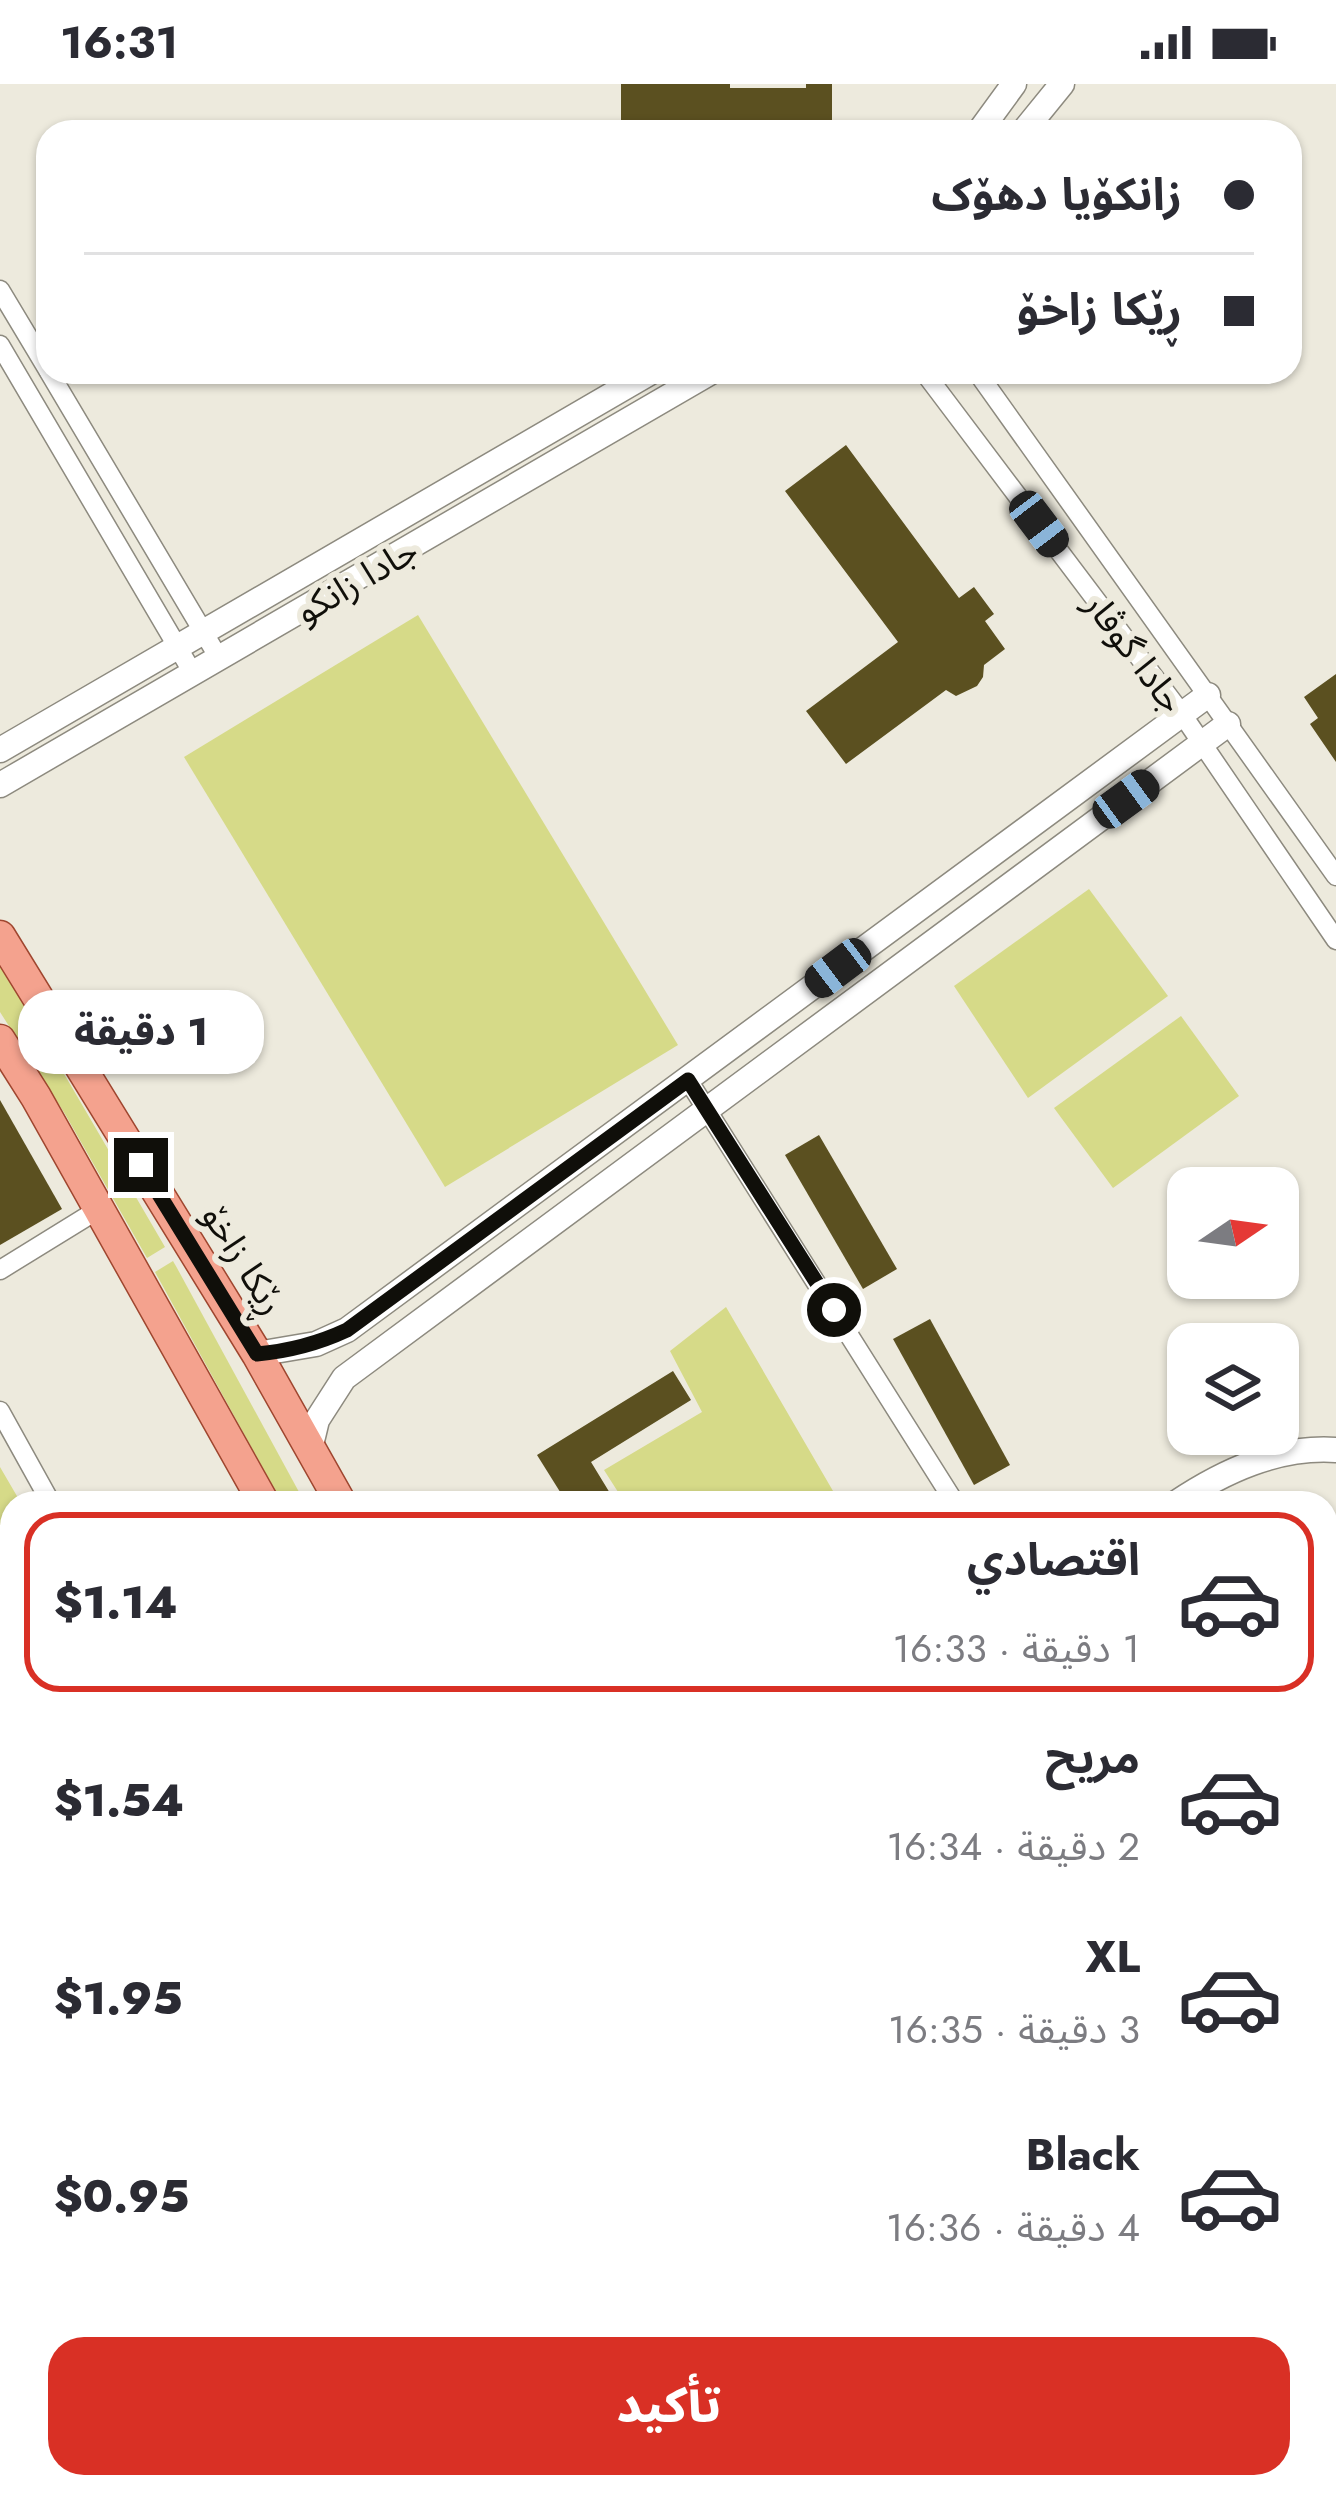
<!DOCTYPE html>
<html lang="ar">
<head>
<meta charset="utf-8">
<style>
  :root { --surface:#fff; --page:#f7f7f7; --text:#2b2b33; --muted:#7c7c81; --line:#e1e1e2; --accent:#d93025 }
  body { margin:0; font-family:Jost,"Noto Sans Arabic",sans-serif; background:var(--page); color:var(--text); direction:rtl; height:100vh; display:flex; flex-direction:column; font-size:45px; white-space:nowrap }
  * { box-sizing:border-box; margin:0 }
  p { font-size:39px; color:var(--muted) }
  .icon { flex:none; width:66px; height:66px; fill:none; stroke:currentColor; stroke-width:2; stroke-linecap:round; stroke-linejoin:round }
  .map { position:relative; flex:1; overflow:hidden; direction:ltr }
  .sheet { position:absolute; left:0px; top:1407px; width:1338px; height:1008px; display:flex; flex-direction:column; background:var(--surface); border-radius:36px 36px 0 0; box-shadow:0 3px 9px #0004; direction:rtl }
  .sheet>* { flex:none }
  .top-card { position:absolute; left:36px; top:36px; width:1266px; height:264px; border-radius:36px; box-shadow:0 3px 9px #0004; direction:rtl; display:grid; align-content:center; height:264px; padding:0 48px; background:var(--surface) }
  .needle { width:78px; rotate:77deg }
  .buttons { position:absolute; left:1167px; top:1083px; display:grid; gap:24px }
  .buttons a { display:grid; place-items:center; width:132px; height:132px; border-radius:24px; background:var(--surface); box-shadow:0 3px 9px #0004; font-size:60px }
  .end { position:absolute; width:54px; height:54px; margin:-27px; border:15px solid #100f0a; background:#fff; box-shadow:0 0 0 6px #fff }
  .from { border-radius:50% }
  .bubble { position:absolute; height:84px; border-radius:36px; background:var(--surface); box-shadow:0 3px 9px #0004; font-size:39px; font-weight:800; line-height:84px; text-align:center; direction:rtl }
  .car { position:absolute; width:36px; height:72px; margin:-36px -18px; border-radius:15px; box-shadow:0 0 9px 3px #0007; background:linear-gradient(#222 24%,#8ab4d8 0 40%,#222 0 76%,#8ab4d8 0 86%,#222 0) }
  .top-card b { display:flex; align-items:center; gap:42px; height:114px; font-size:45px }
  .top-card b+b { border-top:3px solid var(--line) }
  .top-card i { width:30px; height:30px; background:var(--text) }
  ul { padding:21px 0 0; list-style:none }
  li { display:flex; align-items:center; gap:36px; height:180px; margin:0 24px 18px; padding:0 24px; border:6px solid transparent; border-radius:36px }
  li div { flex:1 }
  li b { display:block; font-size:45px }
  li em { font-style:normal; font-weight:800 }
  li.current { border-color:var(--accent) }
  li>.icon { width:108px; height:108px; stroke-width:1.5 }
  .action { display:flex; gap:24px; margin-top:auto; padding:24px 48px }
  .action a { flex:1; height:138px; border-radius:36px; background:var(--accent); color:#fff; font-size:48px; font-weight:800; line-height:138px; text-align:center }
  .status { display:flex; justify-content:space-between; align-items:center; height:84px; padding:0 60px; background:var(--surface); direction:ltr }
  .status svg { height:33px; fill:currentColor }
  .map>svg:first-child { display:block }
  .green { fill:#d6da88 }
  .building { fill:#5b5020 }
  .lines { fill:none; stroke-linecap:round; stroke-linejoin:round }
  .minor-casing { stroke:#8d8a7f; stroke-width:21 }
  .tertiary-casing { stroke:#8d8a7f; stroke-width:27 }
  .primary-casing { stroke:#9f462f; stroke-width:33 }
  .motorway-casing { stroke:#9f462f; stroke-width:36 }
  .minor { stroke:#fff; stroke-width:18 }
  .tertiary { stroke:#fff; stroke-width:24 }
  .primary { stroke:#f4a28e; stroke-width:30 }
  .motorway { stroke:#ec6443; stroke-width:33 }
  .route { stroke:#100f0a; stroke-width:15 }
  .labels { text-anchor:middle; stroke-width:12; stroke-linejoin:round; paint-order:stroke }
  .street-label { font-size:36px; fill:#100f0a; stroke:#edeadd }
</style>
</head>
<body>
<div class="status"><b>16:31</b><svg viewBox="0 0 49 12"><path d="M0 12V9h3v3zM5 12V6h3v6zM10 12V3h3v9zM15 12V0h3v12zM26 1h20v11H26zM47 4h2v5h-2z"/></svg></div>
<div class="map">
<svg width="1336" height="2415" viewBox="0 0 1336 2415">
  <rect width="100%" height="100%" fill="#edeadd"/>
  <g class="green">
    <polygon points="418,531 678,961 445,1103 184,673"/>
    <polygon points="1089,805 1168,912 1028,1014 954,902"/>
    <polygon points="0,880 165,1163 147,1174 65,1030 0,928"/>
    <polygon points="1181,932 1239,1012 1113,1104 1054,1024"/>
    <polygon points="173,1177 177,1184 305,1419 282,1419 155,1188"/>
    <polygon points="726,1223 840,1419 625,1419 604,1386 702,1328 670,1267"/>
    <polygon points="0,1383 21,1419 12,1419 12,1557 0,1565"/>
    <polygon points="0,2328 12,2337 12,2403 106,2403 129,2415 37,2415 0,2408"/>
  </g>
  <g class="building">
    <polygon points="621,0 730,0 730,4 806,4 806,0 832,0 832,38 731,38 731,48 621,48"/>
    <polygon points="846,361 959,514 974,503 994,530 985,537 1005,565 984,581 983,593 977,602 956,612 946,606 846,680 806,627 898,558 785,407"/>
    <polygon points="1336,590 1336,678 1310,640 1318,634 1304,613"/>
    <polygon points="0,1016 62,1125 0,1161"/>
    <polygon points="819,1051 897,1185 863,1205 785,1071"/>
    <polygon points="930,1235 1010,1381 974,1401 893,1255"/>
    <polygon points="673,1287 691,1316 591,1378 616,1419 567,1419 537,1371"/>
  </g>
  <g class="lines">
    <g class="minor-casing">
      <g id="minor">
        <polyline points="0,206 48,286"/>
        <polyline points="0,261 194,591"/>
        <polyline points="49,288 220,576"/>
        <polyline points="924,288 1182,630 1336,856"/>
        <polyline points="977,288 1336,792"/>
        <polyline points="688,996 955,1419"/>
        <polyline points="0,1186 99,1125"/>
        <polyline points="0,1327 51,1419"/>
        <polyline points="0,1591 12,1584"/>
        <polyline points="0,1782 12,1775"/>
        <polyline points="0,1967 12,1960"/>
        <polyline points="0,1994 12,2003"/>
        <polyline points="1326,2029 1336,2045"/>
        <polyline points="0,2101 12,2108"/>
        <polyline points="299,2403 299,2406"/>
        <polyline points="517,2411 565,2403"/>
      </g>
    </g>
    <g class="tertiary-casing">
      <g id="tertiary">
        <polyline points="979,48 1014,0"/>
        <polyline points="1023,48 1062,0"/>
        <polyline points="0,666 651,288"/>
        <polyline points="0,701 711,288"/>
        <polyline points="257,1270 316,1260 347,1246 1208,611"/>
        <polyline points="311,1361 317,1336 344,1294 1228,640"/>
        <path d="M 1176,1419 C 1224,1387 1278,1362 1336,1366"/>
      </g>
    </g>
    <g class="primary-casing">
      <g id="primary">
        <polyline points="0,852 257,1270 341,1419"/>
        <polyline points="0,956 36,1013 264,1419"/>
        <polyline points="839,2403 845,2415"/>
        <polyline points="913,2403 918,2415"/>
      </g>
    </g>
    <g class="motorway-casing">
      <g id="motorway">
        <polyline points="0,2302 12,2311"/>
        <polyline points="142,2403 164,2415"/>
      </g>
    </g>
    <use href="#minor" class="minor"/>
    <use href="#tertiary" class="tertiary"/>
    <use href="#primary" class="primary"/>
    <use href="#motorway" class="motorway"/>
  </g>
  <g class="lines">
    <path class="route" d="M 141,1081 L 257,1270 C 290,1267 317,1260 347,1246 L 688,996 L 834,1226"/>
  </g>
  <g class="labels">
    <g class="street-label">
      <text transform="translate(356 496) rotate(-30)" y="13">جادا زانکو</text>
      <text transform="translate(1135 568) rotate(53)" y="13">جادا گوڤار</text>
      <text transform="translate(244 1175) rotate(58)" y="13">ڕێکا زاخۆ</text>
    </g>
  </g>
</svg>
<div class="buttons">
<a><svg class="needle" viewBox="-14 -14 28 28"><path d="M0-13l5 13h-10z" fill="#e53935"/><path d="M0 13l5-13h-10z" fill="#7c7c81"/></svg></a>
<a><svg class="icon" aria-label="layers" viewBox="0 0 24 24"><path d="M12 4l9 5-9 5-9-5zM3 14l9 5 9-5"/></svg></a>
</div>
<i class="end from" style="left:834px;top:1226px"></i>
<i class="end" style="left:141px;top:1081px"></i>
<div class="bubble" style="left:18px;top:906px;width:246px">1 دقيقة</div>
<i class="car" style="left:1039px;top:440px;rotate:143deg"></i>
<i class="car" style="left:1126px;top:715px;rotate:54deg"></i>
<i class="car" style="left:838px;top:884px;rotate:233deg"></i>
<div class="top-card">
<b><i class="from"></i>زانکۆیا دهۆک</b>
<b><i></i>ڕێکا زاخۆ</b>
</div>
<section class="sheet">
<ul>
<li class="current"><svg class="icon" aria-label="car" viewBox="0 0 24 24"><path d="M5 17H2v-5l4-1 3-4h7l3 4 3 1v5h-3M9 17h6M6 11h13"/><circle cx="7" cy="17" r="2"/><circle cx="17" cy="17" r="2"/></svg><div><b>اقتصادي</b><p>1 دقيقة · 16:33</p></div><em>$1.14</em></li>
<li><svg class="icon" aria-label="car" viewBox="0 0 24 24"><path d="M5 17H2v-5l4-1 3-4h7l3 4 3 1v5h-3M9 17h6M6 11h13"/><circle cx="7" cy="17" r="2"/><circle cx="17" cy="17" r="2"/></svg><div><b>مريح</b><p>2 دقيقة · 16:34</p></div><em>$1.54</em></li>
<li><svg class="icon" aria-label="car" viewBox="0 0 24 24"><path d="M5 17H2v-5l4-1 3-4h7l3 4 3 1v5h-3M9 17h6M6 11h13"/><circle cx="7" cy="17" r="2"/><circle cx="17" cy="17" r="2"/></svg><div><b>XL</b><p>3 دقيقة · 16:35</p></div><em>$1.95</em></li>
<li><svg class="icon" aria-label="car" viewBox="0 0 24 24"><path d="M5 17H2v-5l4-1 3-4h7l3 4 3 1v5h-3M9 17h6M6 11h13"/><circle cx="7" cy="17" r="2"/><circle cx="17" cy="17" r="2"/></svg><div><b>Black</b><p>4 دقيقة · 16:36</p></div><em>$0.95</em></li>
</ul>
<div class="action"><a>تأكيد</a></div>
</section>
</div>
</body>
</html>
